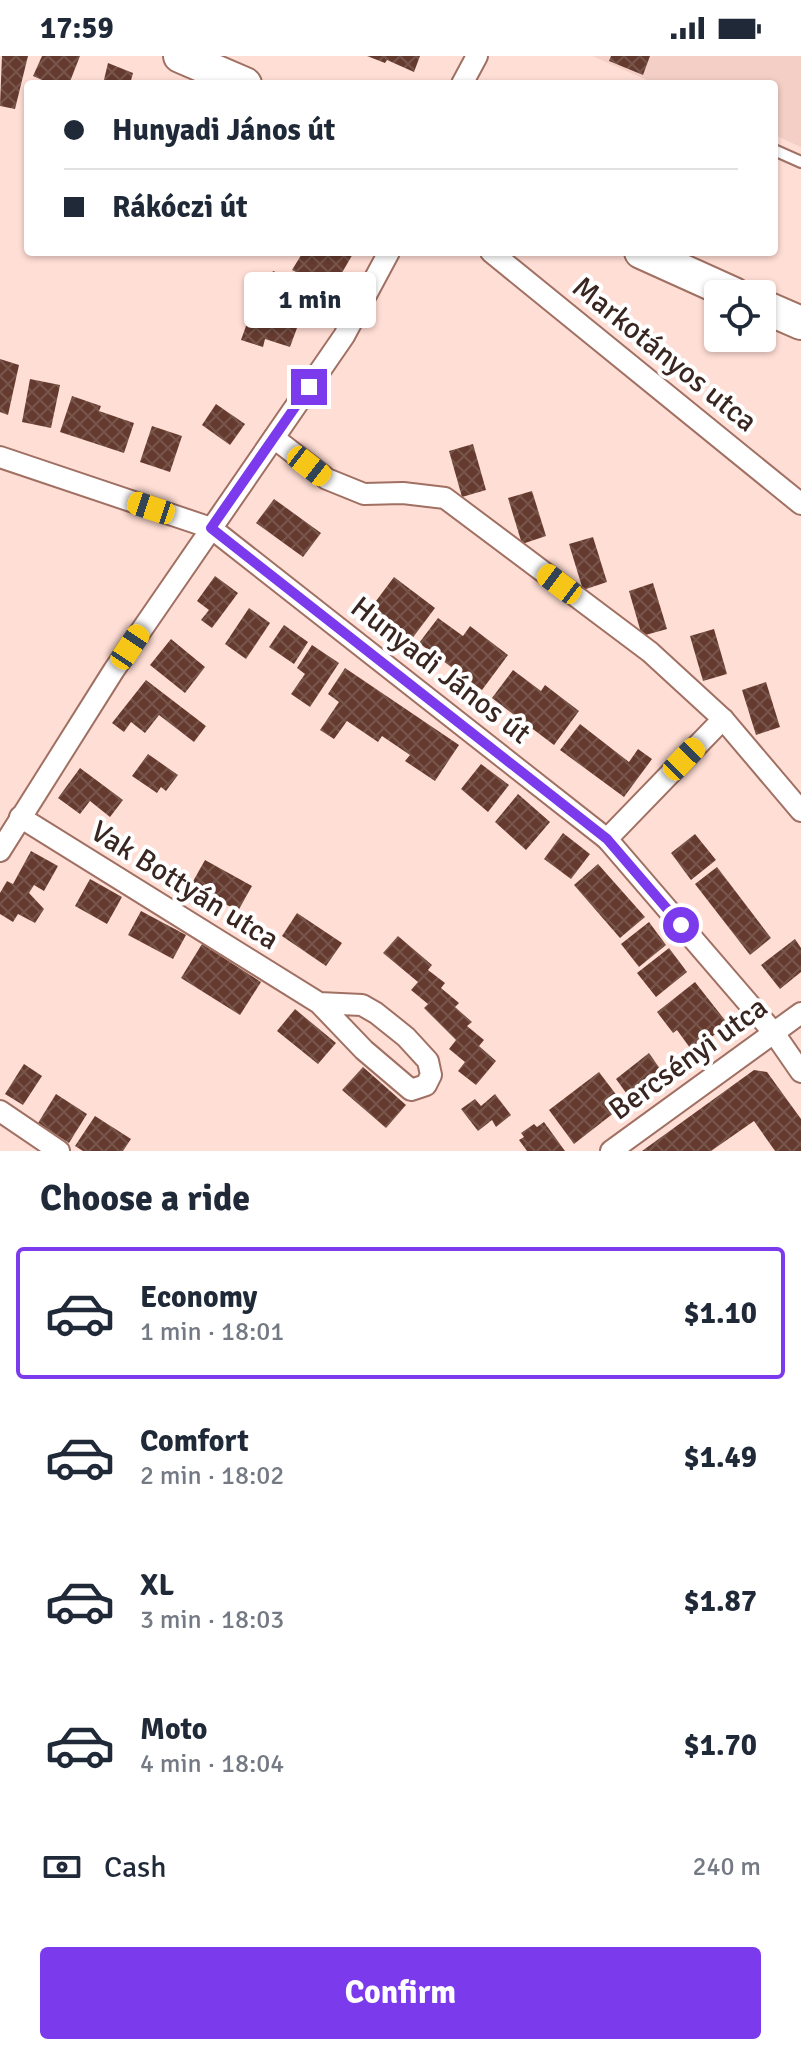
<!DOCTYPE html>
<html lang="en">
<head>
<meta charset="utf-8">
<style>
  :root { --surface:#fff; --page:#f6f6f7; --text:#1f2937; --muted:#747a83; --line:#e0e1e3; --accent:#7c3aed }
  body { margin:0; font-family:Signika,sans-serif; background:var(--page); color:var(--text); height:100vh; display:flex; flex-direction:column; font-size:30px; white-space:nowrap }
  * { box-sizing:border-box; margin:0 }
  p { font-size:26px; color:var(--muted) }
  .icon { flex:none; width:44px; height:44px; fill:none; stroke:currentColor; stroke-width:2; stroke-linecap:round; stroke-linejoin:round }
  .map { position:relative; height:1095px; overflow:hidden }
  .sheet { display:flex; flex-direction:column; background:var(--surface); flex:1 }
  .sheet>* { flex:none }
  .banner { position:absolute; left:24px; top:24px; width:754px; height:176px; border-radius:8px; box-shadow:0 2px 6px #0004; display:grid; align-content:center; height:176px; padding:0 40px; background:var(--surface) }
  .buttons { position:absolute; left:704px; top:224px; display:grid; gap:16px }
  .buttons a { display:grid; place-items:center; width:72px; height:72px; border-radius:8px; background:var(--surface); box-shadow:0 2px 6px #0004; font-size:40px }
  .end { position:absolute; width:36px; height:36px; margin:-18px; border:10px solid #7c3aed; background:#fff; box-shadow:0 0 0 4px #fff }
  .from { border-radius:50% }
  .bubble { position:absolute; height:56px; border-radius:8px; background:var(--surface); box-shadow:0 2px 6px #0004; font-size:26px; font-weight:700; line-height:56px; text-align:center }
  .car { position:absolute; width:24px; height:48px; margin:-24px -12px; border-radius:10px; box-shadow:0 0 6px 2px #0007; background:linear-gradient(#f5c518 24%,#345 0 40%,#f5c518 0 76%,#345 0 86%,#f5c518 0) }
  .banner b { display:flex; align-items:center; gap:28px; height:76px; font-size:30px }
  .banner b+b { border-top:2px solid var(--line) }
  .banner i { width:20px; height:20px; background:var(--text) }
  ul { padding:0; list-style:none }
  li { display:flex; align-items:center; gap:24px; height:132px; margin:0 16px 12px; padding:0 24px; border:4px solid transparent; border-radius:8px }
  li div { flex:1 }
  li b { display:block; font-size:30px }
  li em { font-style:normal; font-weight:700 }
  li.active { border-color:var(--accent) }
  li>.icon { width:72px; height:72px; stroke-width:1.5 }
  h2 { padding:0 40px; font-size:36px; line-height:96px }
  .pay { display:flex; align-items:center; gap:20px; height:88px; padding:0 40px; font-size:30px }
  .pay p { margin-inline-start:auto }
  .primary-button { display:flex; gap:16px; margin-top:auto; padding:16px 40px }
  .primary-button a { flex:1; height:92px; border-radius:8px; background:var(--accent); color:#fff; font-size:32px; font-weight:700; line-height:92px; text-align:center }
  .status { display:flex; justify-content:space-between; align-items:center; height:56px; padding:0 40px; background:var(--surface); direction:ltr }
  .status svg { height:22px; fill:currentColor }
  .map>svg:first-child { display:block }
  .built { fill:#f4cfc5 }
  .building { fill:url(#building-cross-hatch) }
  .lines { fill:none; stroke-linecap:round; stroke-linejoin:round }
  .lane-casing { stroke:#a07063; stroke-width:14 }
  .street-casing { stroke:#a07063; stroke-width:24 }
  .primary-casing { stroke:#a07063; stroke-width:36 }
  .lane { stroke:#fff; stroke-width:10 }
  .street { stroke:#fff; stroke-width:20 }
  .primary { stroke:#fff; stroke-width:32 }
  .route { stroke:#7c3aed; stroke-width:10 }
  .labels { text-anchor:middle; stroke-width:8; stroke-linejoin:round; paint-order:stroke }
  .street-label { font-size:30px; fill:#392620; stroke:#fff }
</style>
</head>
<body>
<div class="status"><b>17:59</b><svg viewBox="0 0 49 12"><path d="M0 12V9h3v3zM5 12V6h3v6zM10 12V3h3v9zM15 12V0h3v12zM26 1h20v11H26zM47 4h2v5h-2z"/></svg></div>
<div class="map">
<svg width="801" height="1095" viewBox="0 0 801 1095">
  <defs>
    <pattern id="building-cross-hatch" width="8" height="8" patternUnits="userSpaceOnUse" patternTransform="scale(2)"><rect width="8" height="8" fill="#653b2f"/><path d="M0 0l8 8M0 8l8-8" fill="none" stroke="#78554b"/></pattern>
  </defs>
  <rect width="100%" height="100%" fill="#ffded5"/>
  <polygon class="built" points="592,0 801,0 801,91 774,79 774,28 656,28"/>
  <g class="building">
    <polygon points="2,0 28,0 15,53 0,50"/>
    <polygon points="42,0 80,0 69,28 51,28 33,20"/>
    <polygon points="367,0 420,0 414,16 387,4 385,7"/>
    <polygon points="611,0 650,0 643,19 609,5"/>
    <polygon points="108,7 133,17 130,28 103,28"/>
    <polygon points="303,196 354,196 332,234 292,214"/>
    <polygon points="273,215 330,238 318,268 290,257 294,248 264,236"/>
    <polygon points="251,256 297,272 290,291 265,283 263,291 241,284"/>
    <polygon points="0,303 19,309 8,359 0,356"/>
    <polygon points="30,323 60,329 51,372 22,366"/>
    <polygon points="72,340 101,350 99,355 134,367 124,397 60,376"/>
    <polygon points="216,348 245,368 230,389 202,369"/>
    <polygon points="152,370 182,380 170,416 140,406"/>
    <polygon points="473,388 486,434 462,441 449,395"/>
    <polygon points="532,435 546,480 522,488 508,442"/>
    <polygon points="274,443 321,477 303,501 256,467"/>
    <polygon points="593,481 607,526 583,534 569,488"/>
    <polygon points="215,520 238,537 212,572 201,564 209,554 197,545"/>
    <polygon points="394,521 435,552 411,584 370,553"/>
    <polygon points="653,527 667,573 642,580 629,535"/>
    <polygon points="249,552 270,567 246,603 225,588"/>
    <polygon points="438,562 463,580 470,570 508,599 482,634 419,587"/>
    <polygon points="284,569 308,586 294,608 269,591"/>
    <polygon points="714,573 727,618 703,625 690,580"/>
    <polygon points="171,583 205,611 185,637 150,609"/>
    <polygon points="312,589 339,607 310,651 291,638 305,618 297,612"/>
    <polygon points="345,612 459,689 435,725 405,705 410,699 382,680 378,686 347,665 334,683 320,674 339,646 328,638"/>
    <polygon points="513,614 541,635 545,629 579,655 554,689 492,642"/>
    <polygon points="146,624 206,670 194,686 159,659 145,677 131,666 124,676 112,667"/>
    <polygon points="766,626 780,671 756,679 742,634"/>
    <polygon points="580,668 629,706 638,693 652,703 624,741 560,694"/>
    <polygon points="148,698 178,719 166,735 161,731 157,737 132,720"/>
    <polygon points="481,708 509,729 488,756 461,733"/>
    <polygon points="80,712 123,744 110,761 90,745 80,758 58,742"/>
    <polygon points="518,738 550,766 526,794 495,766"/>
    <polygon points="563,777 590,798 571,823 544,803"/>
    <polygon points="695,778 716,804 691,824 671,797"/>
    <polygon points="31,795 58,810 44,835 34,829 29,837 44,853 35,867 18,858 13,866 0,858 0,837 7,825 13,828"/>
    <polygon points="205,804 252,830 238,855 191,829"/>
    <polygon points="598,808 645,861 620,882 574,829"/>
    <polygon points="717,811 771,882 750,899 695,828"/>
    <polygon points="90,823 122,841 107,868 75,850"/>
    <polygon points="141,855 186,879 173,903 128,879"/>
    <polygon points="297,857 342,887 326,910 282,880"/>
    <polygon points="649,866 666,889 639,911 621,888"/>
    <polygon points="398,880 432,909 428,914 445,927 441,932 459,947 455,951 472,966 467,970 484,984 479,990 496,1005 476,1029 458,1015 465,1006 449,993 456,984 424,952 428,948 411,934 418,926 383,897"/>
    <polygon points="795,883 801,892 801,916 780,933 761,909"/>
    <polygon points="202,888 261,926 240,959 181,922"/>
    <polygon points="669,892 687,916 656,941 637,917"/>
    <polygon points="695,926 728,968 693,996 677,974 673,977 657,956"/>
    <polygon points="295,953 336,987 318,1008 277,975"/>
    <polygon points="649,997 665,1020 632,1045 616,1023"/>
    <polygon points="24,1008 42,1020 23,1049 5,1038"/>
    <polygon points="363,1011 406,1049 386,1072 342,1034"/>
    <polygon points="754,1014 767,1016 801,1063 801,1095 775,1095 754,1065 711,1095 642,1095"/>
    <polygon points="599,1016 624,1049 574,1088 549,1054"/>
    <polygon points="56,1038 87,1058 69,1087 38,1067"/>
    <polygon points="495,1038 511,1059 496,1071 492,1064 478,1075 461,1053 475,1043 481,1050"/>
    <polygon points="95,1060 131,1083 123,1095 83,1095 75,1090"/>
    <polygon points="544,1066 565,1095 527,1095 519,1084 524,1081 521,1077 534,1068 537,1071"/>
  </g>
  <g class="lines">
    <g class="lane-casing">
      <polyline id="lane" points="774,94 801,106"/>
    </g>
    <g class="street-casing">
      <g id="street">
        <polyline points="462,28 477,0"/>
        <polyline points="491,196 801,448"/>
        <polyline points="274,382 327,423 364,438 403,437 445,442 650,596 723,663 801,755"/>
        <polyline points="0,401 211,472 607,783 774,977 801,1016"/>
        <polyline points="20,761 319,947 364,994 411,1034 426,1029 431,1019 428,1005 406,981 376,957 362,949 319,947"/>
        <polyline points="607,783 723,663"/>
        <polyline points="0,795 114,614 344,280 389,196"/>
        <polyline points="0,1055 59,1095"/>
        <polyline points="611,1095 801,957"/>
      </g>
    </g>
    <g class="primary-casing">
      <g id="primary">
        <polyline points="180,0 245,28"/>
        <polyline points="641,196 734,238"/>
        <polyline points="762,250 801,267"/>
      </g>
    </g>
    <use href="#lane" class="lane"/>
    <use href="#street" class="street"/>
    <use href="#primary" class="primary"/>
  </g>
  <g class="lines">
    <polyline class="route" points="309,331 211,472 607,783 681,869"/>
  </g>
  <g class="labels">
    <g class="street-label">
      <text transform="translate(665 298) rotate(39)" y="10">Markotányos utca</text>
      <text transform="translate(441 614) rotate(38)" y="10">Hunyadi János út</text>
      <text transform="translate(185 829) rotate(32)" y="10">Vak Bottyán utca</text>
      <text transform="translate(688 1002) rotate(-36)" y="10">Bercsényi utca</text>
    </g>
  </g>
</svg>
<div class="buttons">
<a><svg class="icon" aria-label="locate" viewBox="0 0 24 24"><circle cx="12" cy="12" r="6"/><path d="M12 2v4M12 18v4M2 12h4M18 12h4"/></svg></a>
</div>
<i class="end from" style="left:681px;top:869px"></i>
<i class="end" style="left:309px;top:331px"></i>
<div class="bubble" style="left:244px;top:216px;width:132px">1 min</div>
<i class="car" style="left:309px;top:410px;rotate:128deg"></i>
<i class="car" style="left:151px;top:452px;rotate:288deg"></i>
<i class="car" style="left:559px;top:528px;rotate:307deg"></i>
<i class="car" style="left:130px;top:591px;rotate:34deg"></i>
<i class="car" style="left:684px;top:703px;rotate:44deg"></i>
<div class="banner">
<b><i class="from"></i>Hunyadi János út</b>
<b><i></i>Rákóczi út</b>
</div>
</div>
<section class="sheet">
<h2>Choose a ride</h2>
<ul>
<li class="active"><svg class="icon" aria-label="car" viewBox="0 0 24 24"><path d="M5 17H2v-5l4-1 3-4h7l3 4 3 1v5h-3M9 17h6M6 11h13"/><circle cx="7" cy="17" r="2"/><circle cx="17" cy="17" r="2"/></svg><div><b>Economy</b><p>1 min · 18:01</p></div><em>$1.10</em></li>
<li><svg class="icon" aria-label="car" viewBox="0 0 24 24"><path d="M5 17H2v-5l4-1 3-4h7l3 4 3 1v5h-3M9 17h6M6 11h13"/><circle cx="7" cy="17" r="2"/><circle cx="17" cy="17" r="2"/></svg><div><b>Comfort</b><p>2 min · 18:02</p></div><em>$1.49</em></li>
<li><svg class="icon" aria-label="car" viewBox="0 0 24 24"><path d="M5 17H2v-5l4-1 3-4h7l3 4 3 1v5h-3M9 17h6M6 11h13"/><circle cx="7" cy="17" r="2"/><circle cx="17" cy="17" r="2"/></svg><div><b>XL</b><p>3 min · 18:03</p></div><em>$1.87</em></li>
<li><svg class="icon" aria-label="car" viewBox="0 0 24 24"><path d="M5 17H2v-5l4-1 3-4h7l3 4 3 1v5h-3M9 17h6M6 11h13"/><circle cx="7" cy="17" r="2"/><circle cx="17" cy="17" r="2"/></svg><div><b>Moto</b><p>4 min · 18:04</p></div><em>$1.70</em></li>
</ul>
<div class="pay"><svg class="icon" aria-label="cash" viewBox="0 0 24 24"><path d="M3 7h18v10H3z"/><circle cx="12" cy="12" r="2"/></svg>Cash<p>240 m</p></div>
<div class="primary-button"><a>Confirm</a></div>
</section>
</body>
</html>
